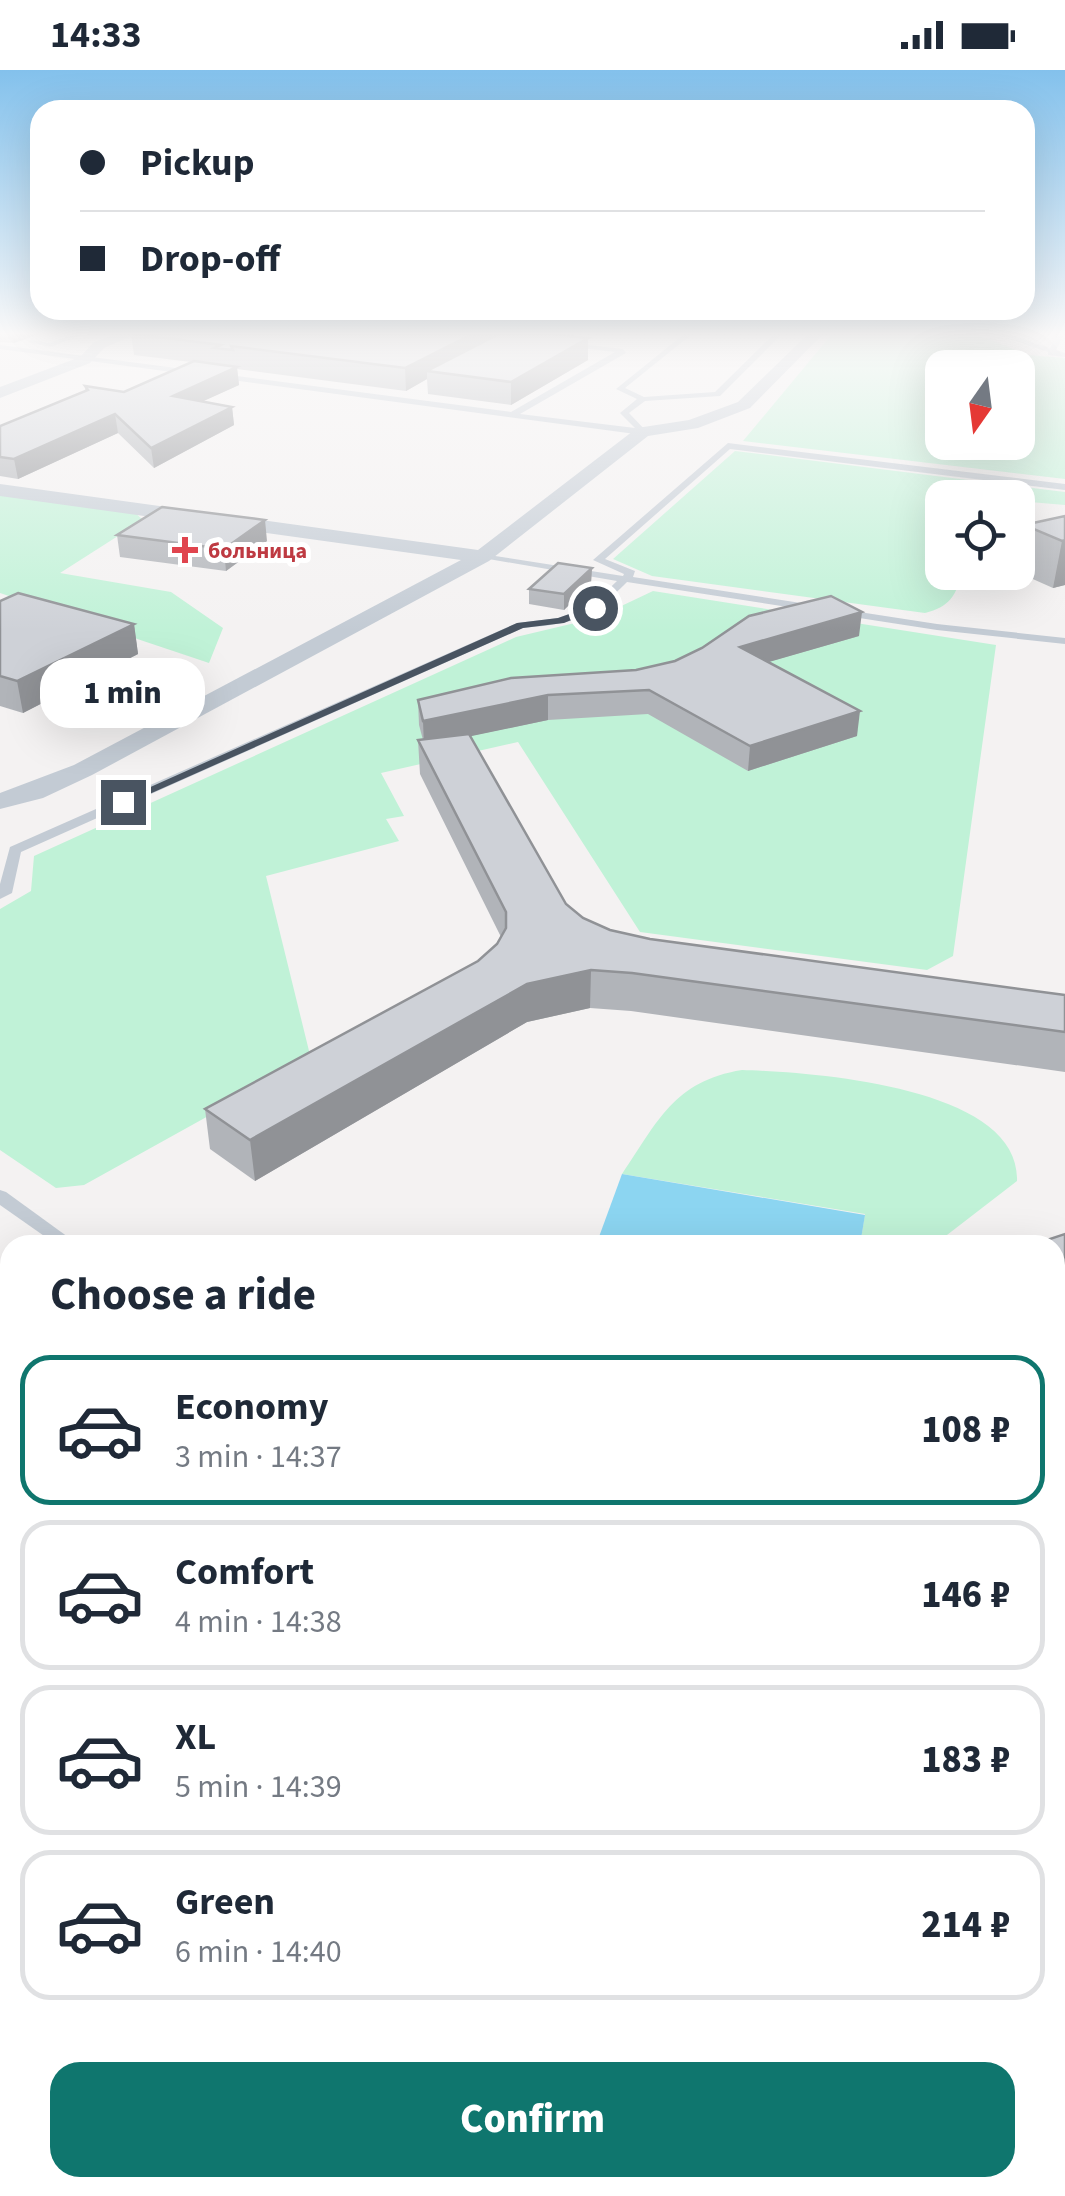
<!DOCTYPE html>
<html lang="en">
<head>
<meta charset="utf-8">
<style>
  :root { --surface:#fff; --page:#f2f2f3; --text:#1f2937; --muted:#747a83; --line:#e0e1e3; --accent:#0f766e }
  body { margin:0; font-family:"Source Sans 3",sans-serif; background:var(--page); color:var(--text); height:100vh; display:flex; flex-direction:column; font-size:38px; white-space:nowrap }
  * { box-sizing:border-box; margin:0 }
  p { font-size:32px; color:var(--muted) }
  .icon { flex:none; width:55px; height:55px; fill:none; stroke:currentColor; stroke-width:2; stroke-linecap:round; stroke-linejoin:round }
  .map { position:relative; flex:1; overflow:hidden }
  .drawer { position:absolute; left:0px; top:1165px; width:1065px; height:962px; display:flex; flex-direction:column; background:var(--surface); border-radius:30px 30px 0 0; box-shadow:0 10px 40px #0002 }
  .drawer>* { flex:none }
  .hud { position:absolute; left:30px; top:30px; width:1005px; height:220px; border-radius:30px; box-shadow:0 10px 40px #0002; display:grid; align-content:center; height:220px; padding:0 50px; background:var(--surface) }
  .needle { width:65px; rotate:194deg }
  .tools { position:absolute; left:925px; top:280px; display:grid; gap:20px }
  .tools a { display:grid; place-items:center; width:110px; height:110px; border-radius:20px; background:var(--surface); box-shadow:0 10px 40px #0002; font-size:50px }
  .end { position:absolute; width:45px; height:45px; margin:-22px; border:12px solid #495461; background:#fff; box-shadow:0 0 0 5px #fff }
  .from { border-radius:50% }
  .bubble { position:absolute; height:70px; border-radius:30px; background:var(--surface); box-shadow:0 10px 40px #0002; font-size:32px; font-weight:800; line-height:70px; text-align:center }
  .hud b { display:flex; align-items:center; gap:35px; height:95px; font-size:38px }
  .hud b+b { border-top:2px solid var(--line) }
  .hud i { width:25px; height:25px; background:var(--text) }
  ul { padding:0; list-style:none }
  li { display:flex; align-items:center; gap:30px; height:150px; margin:0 20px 15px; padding:0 30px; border:5px solid var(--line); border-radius:30px }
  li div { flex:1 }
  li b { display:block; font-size:38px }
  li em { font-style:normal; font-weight:800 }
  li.on { border-color:var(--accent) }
  li>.icon { width:90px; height:90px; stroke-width:1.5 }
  h2 { padding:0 50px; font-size:45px; line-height:120px }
  .button { display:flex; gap:20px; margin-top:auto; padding:20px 50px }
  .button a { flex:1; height:115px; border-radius:30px; background:var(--accent); color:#fff; font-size:40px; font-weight:800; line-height:115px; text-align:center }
  .status { display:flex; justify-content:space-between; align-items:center; height:70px; padding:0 50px; background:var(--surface); direction:ltr }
  .status svg { height:28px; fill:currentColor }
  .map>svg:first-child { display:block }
  .green { fill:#c0f2d7; fill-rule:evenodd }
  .water { fill:#8cd5f1 }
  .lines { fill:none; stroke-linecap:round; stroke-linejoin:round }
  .service { fill:#c3cbd4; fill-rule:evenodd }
  .minor { fill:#c3cbd4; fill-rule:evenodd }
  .wall { fill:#b1b4b9 }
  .shaded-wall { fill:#909296 }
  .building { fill:#ced1d7; stroke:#909296; stroke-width:2.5 }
  .route { fill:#495461 }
  .health-dot { fill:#e0444e; stroke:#fff; stroke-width:4 }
  .labels { text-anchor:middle; stroke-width:10; stroke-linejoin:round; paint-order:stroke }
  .far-health-label { font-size:22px; font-weight:bold; fill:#be3a42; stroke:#fff; text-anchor:start }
</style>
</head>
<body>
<div class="status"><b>14:33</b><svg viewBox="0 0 49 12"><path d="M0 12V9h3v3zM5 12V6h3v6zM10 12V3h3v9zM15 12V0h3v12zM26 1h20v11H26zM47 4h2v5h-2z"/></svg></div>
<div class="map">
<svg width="1065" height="2126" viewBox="0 0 1065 2126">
  <rect width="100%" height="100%" fill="#f4f2f2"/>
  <g class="green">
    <path d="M 832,264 L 976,264 L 1028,285 L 1065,288 L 1065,409 L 743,371 ZM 942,298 L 1018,298 L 1018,372 L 942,372 Z"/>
    <path d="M 735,381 L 1065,422 L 1065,435 L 1018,431 L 1018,428 L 942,428 L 942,502 L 962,503 C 956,526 949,537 925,543 L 652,506 L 613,489 Z"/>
    <polygon points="0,424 134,442 143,450 60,503 171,522 223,558 209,593 0,523"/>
    <polygon points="653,521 996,575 953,886 927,900 640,862 518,672 381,703 404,746 386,749 399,771 266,806 311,989 84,1115 56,1118 0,1080 0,839 31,821 34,786 516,567 596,548"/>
    <path d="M 742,1000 C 810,1002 1021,1016 1017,1111 L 934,1175 L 860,1175 L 865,1144 L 622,1104 C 658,1051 674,1011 742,1000 Z"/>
    <polygon points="0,1270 10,1277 10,2118 1055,2118 1055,2091 1065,2098 1065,2126 0,2126"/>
  </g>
  <polygon class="water" points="622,1104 865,1145 860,1175 596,1175"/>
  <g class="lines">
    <g class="service">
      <polygon points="74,264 83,264 51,277 28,272 32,270 50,273"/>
      <polygon points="684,264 692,264 625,318 644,327 715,322 774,264 782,264 720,326 645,331 629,343 647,362 643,365 0,279 0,275 511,342 615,282 564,276 561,272 623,279 626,283 520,344 635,358 620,343 637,329 616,319"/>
      <polygon points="996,264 1006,264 1050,278 1058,264 1064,264 1056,280 1065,283 1065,287 1048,285 1048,282"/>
      <path d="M 728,373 L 1065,414 L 1065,420 L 730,379 L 605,489 L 635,501 L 633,507 L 937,554 L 1065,568 L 1065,574 L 937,560 L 627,512 C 589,550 576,553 523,558 L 21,782 L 12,823 L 0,829 L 0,814 L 10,777 L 517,553 L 558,548 L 591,536 L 617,511 L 477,487 L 482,484 L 623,506 L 624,504 L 593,490 Z"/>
      <polygon points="0,1120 6,1122 79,1175 57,1175 0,1135"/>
      <polygon points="1055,1844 1065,1849 1065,1879 1055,1875"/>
    </g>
    <g class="minor">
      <polygon points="117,264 136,264 104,278 90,293 0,328 0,317 80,287 94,272"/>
      <polygon points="808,264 823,264 750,338 698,358 648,366 489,491 92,705 43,728 0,739 0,723 74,695 461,490 0,426 0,414 478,480 637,358 689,350 738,332"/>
    </g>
  </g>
  <g class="wall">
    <polygon points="0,264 39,264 14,273 0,272"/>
    <polygon points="131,264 493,267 588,290 511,335 428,324 427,309 406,321 237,299 239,315 203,331 232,337 234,355 154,398 118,363 18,409 0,406 0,356 85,321 85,316 124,322 191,292 134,285"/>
    <polygon points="1065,446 1065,515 1053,518 1017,502 1024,455"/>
    <polygon points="117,465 267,471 226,501 120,487"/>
    <polygon points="592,498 591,513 564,540 529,534 529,519"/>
    <polygon points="0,531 134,554 138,584 23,643 0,636"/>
    <polygon points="859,566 768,592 857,666 748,701 648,644 548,650 470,666 566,834 583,848 610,860 650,869 1065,925 1065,1002 631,941 590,938 527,952 255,1111 210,1079 205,1039 478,891 497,874 501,867 420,704 418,670 423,670 419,655 418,630 636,600 675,591 702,578"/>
    <polygon points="1065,1164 1065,1363 1055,1358 1055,1175"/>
  </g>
  <g class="shaded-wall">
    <polygon points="12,264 39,264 14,273"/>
    <polygon points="472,264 493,264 493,270 427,301 427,309 406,321 405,298"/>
    <polygon points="588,268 588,290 511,335 511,312"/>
    <polygon points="237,297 239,315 175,344 173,326"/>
    <polygon points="232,337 234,355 154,398 151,378"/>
    <polygon points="115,344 118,363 18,409 14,389"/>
    <polygon points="265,450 267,471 226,501 224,479"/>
    <polygon points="1065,470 1065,515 1053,518 1062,471"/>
    <polygon points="592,498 591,513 564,540 564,524"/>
    <polygon points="862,542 859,566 738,601 740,577"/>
    <polygon points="134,554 138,584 23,643 17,611"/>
    <polygon points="548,625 548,650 424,676 423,651"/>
    <polygon points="860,641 857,666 748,701 750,676"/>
    <polygon points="591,900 590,938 527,952 255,1111 250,1070 527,914"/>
  </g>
  <g class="building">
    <polygon points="134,264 472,264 405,298 231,276 233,280 214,278 221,275"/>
    <polygon points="499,264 552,264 588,268 511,312 427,301"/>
    <polygon points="194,291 237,297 173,326 232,337 151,378 115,344 14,389 0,387 0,356 88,320 85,316 124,322"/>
    <polygon points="162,437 265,450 224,479 117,465"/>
    <polygon points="1065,446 1065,470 1062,471 1024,455"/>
    <polygon points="558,493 592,498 564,524 529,519"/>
    <polygon points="18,523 134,554 17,611 0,606 0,531"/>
    <polygon points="831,526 862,542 740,577 860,641 750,676 649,620 548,625 423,651 418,630 511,608 636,600 675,591 702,578 749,546"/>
    <polygon points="469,664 566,834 583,848 610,860 650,869 1065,925 1065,962 632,903 591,900 527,914 250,1070 205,1039 478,891 497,874 506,858 506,842 418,670"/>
    <polygon points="1065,1164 1065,1316 1055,1311 1055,1175 1032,1175"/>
  </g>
  <linearGradient id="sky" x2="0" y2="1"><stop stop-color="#83c1ec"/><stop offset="0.47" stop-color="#faf9f9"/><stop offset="1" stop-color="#faf9f9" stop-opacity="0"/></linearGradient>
  <rect width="1065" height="561" fill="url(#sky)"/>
  <polygon class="route" points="592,536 600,538 564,553 523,558 127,734 117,732 517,553 558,548"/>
  <path class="health-dot" d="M180 465h10v10h10v10h-10v10h-10v-10h-10v-10h10z"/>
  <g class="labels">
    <g class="far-health-label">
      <text x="208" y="488">больница</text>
    </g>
  </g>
</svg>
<div class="tools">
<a><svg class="needle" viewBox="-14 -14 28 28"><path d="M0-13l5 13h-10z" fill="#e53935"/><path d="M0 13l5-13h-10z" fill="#747a83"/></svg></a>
<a><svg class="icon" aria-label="locate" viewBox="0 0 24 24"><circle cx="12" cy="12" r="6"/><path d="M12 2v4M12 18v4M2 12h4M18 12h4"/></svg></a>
</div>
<i class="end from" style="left:595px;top:538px"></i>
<i class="end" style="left:123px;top:732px"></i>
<div class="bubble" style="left:40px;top:588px;width:165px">1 min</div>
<div class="hud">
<b><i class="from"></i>Pickup</b>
<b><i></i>Drop-off</b>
</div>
<section class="drawer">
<h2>Choose a ride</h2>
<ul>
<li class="on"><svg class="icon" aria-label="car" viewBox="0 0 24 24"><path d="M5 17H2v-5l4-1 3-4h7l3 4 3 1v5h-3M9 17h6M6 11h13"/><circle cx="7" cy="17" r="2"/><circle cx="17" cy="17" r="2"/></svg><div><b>Economy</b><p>3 min · 14:37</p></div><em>108 ₽</em></li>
<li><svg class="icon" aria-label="car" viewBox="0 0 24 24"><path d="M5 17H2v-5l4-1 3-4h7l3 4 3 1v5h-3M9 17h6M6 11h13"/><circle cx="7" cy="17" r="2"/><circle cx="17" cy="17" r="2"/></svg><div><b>Comfort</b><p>4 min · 14:38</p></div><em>146 ₽</em></li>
<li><svg class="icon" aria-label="car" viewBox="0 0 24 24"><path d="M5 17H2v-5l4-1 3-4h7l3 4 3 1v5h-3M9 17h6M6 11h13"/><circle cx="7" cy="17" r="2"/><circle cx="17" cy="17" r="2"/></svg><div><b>XL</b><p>5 min · 14:39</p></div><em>183 ₽</em></li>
<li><svg class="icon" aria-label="car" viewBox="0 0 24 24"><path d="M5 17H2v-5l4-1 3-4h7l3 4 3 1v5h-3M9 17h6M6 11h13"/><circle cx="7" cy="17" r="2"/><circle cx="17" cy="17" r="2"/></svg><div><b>Green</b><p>6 min · 14:40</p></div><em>214 ₽</em></li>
</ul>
<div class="button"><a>Confirm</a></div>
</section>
</div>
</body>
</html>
